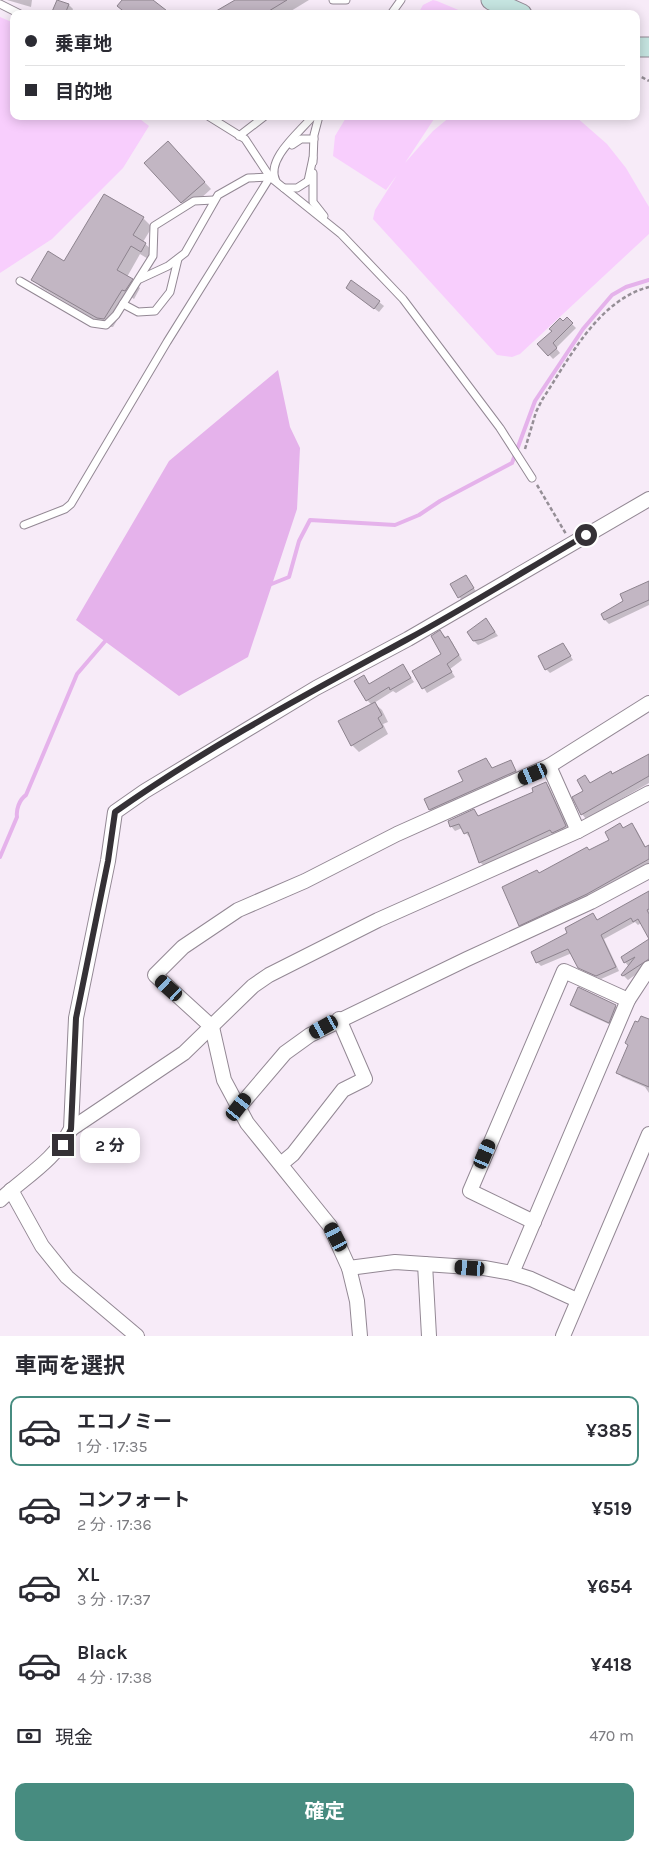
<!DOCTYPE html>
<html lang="ja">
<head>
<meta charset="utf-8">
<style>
  :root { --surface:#fff; --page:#f7f7f7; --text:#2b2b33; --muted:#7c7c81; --line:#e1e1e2; --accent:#478c80 }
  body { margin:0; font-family:Karla,"Noto Sans JP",sans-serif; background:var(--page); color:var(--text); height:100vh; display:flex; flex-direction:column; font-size:19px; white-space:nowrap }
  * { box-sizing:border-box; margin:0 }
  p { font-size:16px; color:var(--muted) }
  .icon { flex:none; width:28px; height:28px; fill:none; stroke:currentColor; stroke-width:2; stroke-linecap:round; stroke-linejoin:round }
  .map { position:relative; height:1336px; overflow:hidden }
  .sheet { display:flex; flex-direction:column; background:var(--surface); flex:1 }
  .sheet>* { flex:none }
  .top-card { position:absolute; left:10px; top:10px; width:630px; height:110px; border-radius:10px; box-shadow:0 2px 12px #0003; display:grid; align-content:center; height:110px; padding:0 15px; background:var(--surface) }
  .end { position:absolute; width:22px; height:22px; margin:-11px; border:6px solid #353136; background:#fff; box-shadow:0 0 0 2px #fff }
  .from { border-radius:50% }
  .bubble { position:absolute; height:35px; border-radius:10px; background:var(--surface); box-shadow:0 2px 12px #0003; font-size:16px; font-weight:700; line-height:35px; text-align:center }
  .car { position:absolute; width:15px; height:30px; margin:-15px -8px; border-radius:6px; box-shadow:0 0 4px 1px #0007; background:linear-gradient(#222 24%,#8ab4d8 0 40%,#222 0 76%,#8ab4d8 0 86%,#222 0) }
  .top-card b { display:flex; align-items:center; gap:18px; height:48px; font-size:19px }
  .top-card b+b { border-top:1px solid var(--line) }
  .top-card i { width:12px; height:12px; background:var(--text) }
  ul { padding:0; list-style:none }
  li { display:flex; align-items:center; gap:15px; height:70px; margin:0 10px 8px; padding:0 5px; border:2px solid transparent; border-radius:10px }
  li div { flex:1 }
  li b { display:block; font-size:19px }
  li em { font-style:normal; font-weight:700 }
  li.on { border-color:var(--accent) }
  li>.icon { width:45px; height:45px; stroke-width:1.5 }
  h2 { padding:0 15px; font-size:22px; line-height:60px }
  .pay { display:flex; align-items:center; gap:12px; height:55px; padding:0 15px; font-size:19px }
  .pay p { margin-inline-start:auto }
  .primary-button { display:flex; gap:10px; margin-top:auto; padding:10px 15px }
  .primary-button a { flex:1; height:58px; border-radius:10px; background:var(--accent); color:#fff; font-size:20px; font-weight:700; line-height:58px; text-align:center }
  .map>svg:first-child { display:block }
  .green { fill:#f8cefd }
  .water { fill:#e5b2eb }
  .shadow { fill:#0003 }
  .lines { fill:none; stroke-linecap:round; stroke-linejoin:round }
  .stream { stroke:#e5b2eb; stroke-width:4 }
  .building { fill:#c2b6c3; stroke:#8d838e }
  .lane-casing { stroke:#938894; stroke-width:9 }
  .street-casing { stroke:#938894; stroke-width:16 }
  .secondary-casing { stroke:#938894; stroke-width:21 }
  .path { stroke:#958e96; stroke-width:2.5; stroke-dasharray:4 2.5; stroke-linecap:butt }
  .lane { stroke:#fff; stroke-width:7 }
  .street { stroke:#fff; stroke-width:14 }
  .secondary { stroke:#c5e4e0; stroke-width:19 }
  .route { stroke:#353136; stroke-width:6 }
</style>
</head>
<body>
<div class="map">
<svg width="649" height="1336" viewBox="0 0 649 1336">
  <rect width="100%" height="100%" fill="#f7ebf8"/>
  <g class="green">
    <polygon points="433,0 437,1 468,14 418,14 423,5"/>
    <polygon points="0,17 14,23 14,116 136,116 149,126 123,168 52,239 0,273"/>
    <polygon points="347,116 436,116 405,163 433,131 451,116 575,116 607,144 626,168 649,207 649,234 520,354 512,357 497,355 373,219 375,210 397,175 386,190 333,156 335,136"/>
  </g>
  <polygon class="water" points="278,370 290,427 300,448 297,509 248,657 179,696 76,620 169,461"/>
  <g class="shadow">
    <polygon points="7,0 32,0 31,7"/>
    <polygon points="237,0 309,0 286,14 214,14"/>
    <polygon points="69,5 73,9 71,14 52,14"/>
    <polygon points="183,11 191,12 200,14 178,14"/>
    <polygon points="175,150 211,189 189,209 182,202"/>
    <polygon points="143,218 152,227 143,242 154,252 150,260 140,254 127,277 140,288 134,299 131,297 113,327 107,327 42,288 33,280"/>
    <polygon points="347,288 379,302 384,306 379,312"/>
    <polygon points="567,319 576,328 556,348 560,353 553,359 539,344"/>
    <polygon points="466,576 477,593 463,601 459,597"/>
    <polygon points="649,586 649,605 609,624 605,620 602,614"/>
    <polygon points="486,619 498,636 478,645 474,641"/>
    <polygon points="440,632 452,642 462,660 450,669 455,677 427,693 413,671 443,654"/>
    <polygon points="563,644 573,660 550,673 546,669"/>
    <polygon points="403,666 414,682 396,693 393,691 374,703 382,710 388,722 383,724 388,734 359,752 352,745 372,705 367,700 363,677 370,685"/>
    <polygon points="649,755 649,783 586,819 582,814 585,777 591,784"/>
    <polygon points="486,760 493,769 510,761 519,775 434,814 430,810 464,781"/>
    <polygon points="545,783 549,787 570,831 557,836 554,834 484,866 480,862 471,836 469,837 462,828 455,831 451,826 474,811 479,817 535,793"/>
    <polygon points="620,824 624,829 631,825 636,829 649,853 649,865 524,929 520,925 539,874 611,840"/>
    <polygon points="649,895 649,936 641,923 638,925 635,922 604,939 619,971 601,979 583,971 572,953 541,966 537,962 593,914 598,921"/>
    <polygon points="649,940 649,965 628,980 623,975 629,967 625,962"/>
    <polygon points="579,989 616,1006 620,1011 613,1026 576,1009 571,1005"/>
    <polygon points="649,1021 649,1093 645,1087 622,1077 618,1072"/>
  </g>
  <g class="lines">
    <g class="stream">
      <polyline points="269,585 289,577 299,541 310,520 395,525 419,515 440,501 512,463 535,401 583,329 612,295 626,287 649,280"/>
      <path d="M 0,857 L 17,817 C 16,810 19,800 26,795 L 77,674 L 107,639"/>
    </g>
  </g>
  <g class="building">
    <polygon points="57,0 69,4 65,14 51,14"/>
    <polygon points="122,0 153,0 171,14 127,14 117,6"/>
    <polygon points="235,0 287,0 264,14 211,14"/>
    <polygon points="168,141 205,182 181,203 144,163"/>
    <polygon points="104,194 144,217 133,235 146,243 141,252 131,246 117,270 133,279 125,291 122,290 104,319 97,318 31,280 48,251 64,261"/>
    <polygon points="351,280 380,301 374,309 346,288"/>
    <polygon points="567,317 573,323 553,343 557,348 548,356 537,344 552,331 549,329 560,318 563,321"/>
    <polygon points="466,575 474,588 458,598 450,584"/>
    <polygon points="649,581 649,600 604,620 601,614 623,601 620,594"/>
    <polygon points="486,618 495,632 483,639 473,641 467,632"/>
    <polygon points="440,630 445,638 448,636 459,655 447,664 452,672 422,689 412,671 441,654 431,636"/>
    <polygon points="563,643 571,656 545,670 538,656"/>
    <polygon points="403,664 411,678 390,690 389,687 366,701 354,681 364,675 369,684"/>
    <polygon points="375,702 382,715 378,718 383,727 351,746 338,721"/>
    <polygon points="649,754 649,776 581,815 572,797 583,791 577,780 585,775 590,783 611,771 612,774"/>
    <polygon points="486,758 492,768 511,760 516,771 429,810 424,799 463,781 458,771"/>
    <polygon points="546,782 566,826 563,828 552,833 550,830 479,863 468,832 464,834 459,824 450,827 448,821 474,809 478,816 533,792 532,788"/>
    <polygon points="620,823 623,828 632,823 645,847 649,845 649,859 587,894 519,926 502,887 537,870 539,873 587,847 589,850 609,840 605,832"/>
    <polygon points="649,891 649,909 647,910 649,914 649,959 623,976 621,975 635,957 624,963 621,957 649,939 638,919 633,922 631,918 601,935 616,967 596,976 578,968 568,949 536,963 531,952 567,933 565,928 593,913 597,920"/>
    <polygon points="578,987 616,1005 609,1023 570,1005"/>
    <polygon points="641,1016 649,1019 649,1087 616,1073 628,1045 625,1043 635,1021 638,1022"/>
  </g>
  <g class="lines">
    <g class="lane-casing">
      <g id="lane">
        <polyline points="333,0 346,0"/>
        <polyline points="0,4 20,14"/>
        <polyline points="391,14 401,0"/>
        <polyline points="208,116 245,139 270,177 341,234 403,299 500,428 532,478"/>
        <polyline points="239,136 265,116"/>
        <polyline points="292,145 301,139 314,139"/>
        <polyline points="313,162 314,135 319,116"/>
        <polyline points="313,173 313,202 324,216"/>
        <path d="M 276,181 C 265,159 300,132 313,116"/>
        <polyline points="284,188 297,188 308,181 313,158"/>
        <polyline points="140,279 168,266 185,253 218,195 248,178 270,177"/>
        <polyline points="20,281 92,323 106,325 116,315 153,256 154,226 194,201 214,200"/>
        <polyline points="123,304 138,312 155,311 170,292 178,259"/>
        <polyline points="24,525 65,509 71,504 167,342 270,177"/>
      </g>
    </g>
    <g class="street-casing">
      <g id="street">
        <polyline points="549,766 578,831"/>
        <polyline points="239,1107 285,1053 310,1035 467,959 591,902 649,871"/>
        <polyline points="71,1129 184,1053 253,986 269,975 378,920 578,831 649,793"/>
        <polyline points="281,1164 293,1154 343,1090 365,1079 339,1019"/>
        <polyline points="11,1190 42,1246 67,1277 137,1336"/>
        <path d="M 0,1200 C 25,1177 55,1160 71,1129 L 76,1018 L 108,861 L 115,812 L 145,791 L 316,688 L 408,639 L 649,499"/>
        <polyline points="534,1222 470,1191 564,971 628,1000"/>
        <polyline points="425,1264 429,1336"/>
        <polyline points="349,1268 395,1262 484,1268 512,1273 531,1279 577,1300"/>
        <polyline points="512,1273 628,1000 649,968"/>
        <polyline points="360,1336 357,1301 349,1268 330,1226 247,1123 224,1080 212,1027 155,975 183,947 238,910 305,881 397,834 549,766 649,703"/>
        <polyline points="563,1336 649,1134"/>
      </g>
    </g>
    <g class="secondary-casing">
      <g id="secondary">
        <polyline points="491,0 522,14"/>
        <polyline points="636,47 649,47"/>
      </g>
    </g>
    <g class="path">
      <polyline points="636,74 649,81"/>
      <path d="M 525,449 L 536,412 L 542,400 C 569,359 598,300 649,287"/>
      <polyline points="537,485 566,534"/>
    </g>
    <use href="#lane" class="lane"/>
    <use href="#street" class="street"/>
    <use href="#secondary" class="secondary"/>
  </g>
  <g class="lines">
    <path class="route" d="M 63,1145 L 71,1129 L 76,1018 L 108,861 L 115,812 C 207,747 307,694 406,640 C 467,607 526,570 586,535"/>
  </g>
</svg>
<i class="end from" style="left:586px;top:535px"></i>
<i class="end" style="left:63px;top:1145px"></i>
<div class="bubble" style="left:80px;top:1128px;width:60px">2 分</div>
<i class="car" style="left:533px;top:774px;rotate:247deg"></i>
<i class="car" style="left:169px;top:988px;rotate:312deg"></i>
<i class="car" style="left:324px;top:1027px;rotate:241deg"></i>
<i class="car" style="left:239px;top:1107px;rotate:38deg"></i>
<i class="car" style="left:485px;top:1154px;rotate:23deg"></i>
<i class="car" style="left:336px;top:1237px;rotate:332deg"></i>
<i class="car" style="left:470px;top:1268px;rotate:274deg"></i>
<div class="top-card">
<b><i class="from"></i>乗車地</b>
<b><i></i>目的地</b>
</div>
</div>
<section class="sheet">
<h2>車両を選択</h2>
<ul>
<li class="on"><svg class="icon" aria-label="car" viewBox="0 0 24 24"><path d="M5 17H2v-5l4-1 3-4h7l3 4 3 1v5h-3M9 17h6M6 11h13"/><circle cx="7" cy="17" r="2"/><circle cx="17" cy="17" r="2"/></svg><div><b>エコノミー</b><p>1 分 · 17:35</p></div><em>¥385</em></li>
<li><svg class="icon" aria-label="car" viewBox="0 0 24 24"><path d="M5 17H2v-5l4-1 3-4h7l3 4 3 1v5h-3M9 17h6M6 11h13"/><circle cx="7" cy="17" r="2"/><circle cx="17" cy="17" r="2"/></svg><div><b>コンフォート</b><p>2 分 · 17:36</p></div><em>¥519</em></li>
<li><svg class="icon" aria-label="car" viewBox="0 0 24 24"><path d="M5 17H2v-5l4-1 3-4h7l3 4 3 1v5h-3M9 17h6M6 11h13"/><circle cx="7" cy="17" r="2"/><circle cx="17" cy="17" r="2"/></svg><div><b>XL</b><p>3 分 · 17:37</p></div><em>¥654</em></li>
<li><svg class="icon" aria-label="car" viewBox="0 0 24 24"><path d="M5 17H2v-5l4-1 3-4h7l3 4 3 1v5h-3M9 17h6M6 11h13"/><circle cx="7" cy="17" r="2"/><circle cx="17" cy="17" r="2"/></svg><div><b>Black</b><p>4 分 · 17:38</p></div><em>¥418</em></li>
</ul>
<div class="pay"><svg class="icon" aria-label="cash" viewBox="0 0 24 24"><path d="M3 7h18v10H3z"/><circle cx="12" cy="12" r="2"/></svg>現金<p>470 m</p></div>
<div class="primary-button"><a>確定</a></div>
</section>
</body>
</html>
